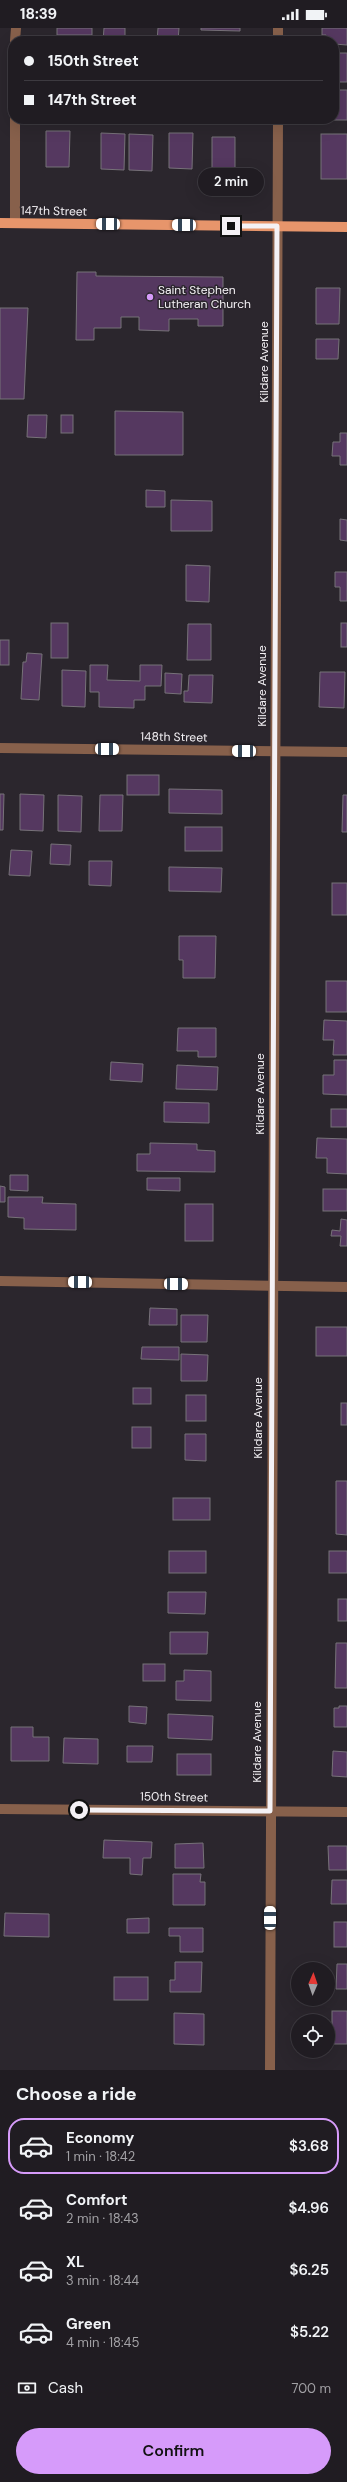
<!DOCTYPE html>
<html lang="en">
<head>
<meta charset="utf-8">
<style>
  :root { --surface:#201c22; --page:#28252a; --text:#f1f3f6; --muted:#a2a1a5; --line:#3d3a40; --accent:#d69bfa }
  body { margin:0; font-family:"DM Sans",sans-serif; background:var(--page); color:var(--text); height:100vh; display:flex; flex-direction:column; font-size:15px; white-space:nowrap }
  * { box-sizing:border-box; margin:0 }
  p { font-size:13px; color:var(--muted) }
  .icon { flex:none; width:22px; height:22px; fill:none; stroke:currentColor; stroke-width:2; stroke-linecap:round; stroke-linejoin:round }
  .map { position:relative; height:2042px; overflow:hidden }
  .sheet { display:flex; flex-direction:column; background:var(--surface); flex:1 }
  .sheet>* { flex:none }
  .banner { position:absolute; left:8px; top:8px; width:331px; height:88px; border-radius:16px; box-shadow:0 4px 16px #0002,0 0 0 1px var(--line); display:grid; align-content:center; height:88px; padding:0 16px; background:var(--surface) }
  .needle { width:26px; rotate:2deg }
  .buttons { position:absolute; left:291px; top:1934px; display:grid; gap:8px }
  .buttons a { display:grid; place-items:center; width:44px; height:44px; border-radius:50%; background:var(--surface); box-shadow:0 4px 16px #0002,0 0 0 1px var(--line); font-size:20px }
  .end { position:absolute; width:18px; height:18px; margin:-9px; border:5px solid #f4f1f5; background:#111; box-shadow:0 0 0 2px #111 }
  .from { border-radius:50% }
  .bubble { position:absolute; height:28px; border-radius:14px; background:var(--surface); box-shadow:0 4px 16px #0002,0 0 0 1px var(--line); font-size:13px; font-weight:600; line-height:28px; text-align:center }
  .car { position:absolute; width:12px; height:24px; margin:-12px -6px; border-radius:5px; box-shadow:0 0 3px 1px #0007; background:linear-gradient(#fff 24%,#345 0 40%,#fff 0 76%,#345 0 86%,#fff 0) }
  .banner b { display:flex; align-items:center; gap:14px; height:38px; font-size:15px }
  .banner b+b { border-top:1px solid var(--line) }
  .banner i { width:10px; height:10px; background:var(--text) }
  ul { padding:0; list-style:none }
  li { display:flex; align-items:center; gap:12px; height:56px; margin:0 8px 6px; padding:0 8px; border:2px solid transparent; border-radius:16px }
  li div { flex:1 }
  li b { display:block; font-size:15px }
  li em { font-style:normal; font-weight:600 }
  li.active { border-color:var(--accent) }
  li>.icon { width:36px; height:36px; stroke-width:1.5 }
  h2 { padding:0 16px; font-size:18px; line-height:48px }
  .pay { display:flex; align-items:center; gap:10px; height:44px; padding:0 16px; font-size:15px }
  .pay p { margin-inline-start:auto }
  .action { display:flex; gap:8px; margin-top:auto; padding:8px 16px }
  .action a { flex:1; height:46px; border-radius:24px; background:var(--accent); color:#111; font-size:16px; font-weight:600; line-height:46px; text-align:center }
  .status { display:flex; justify-content:space-between; align-items:center; height:28px; padding:0 20px; background:var(--surface); direction:ltr }
  .status svg { height:11px; fill:currentColor }
  .map>svg:first-child { display:block }
  .building { fill:#553860; stroke:#777279 }
  .lines { fill:none; stroke-linecap:round; stroke-linejoin:round }
  .minor { stroke:#87604b; stroke-width:10 }
  .major { stroke:#e7956b; stroke-width:10 }
  .route { stroke:#f4f1f5; stroke-width:5 }
  .poi-dot { fill:#d69bfa; stroke:#2b262d; stroke-width:1.5 }
  .labels { text-anchor:middle; stroke-width:3; stroke-linejoin:round; paint-order:stroke }
  .street-label { font-size:12px; fill:#f4f1f5; stroke:#2b262d }
  .poi-label { font-size:12px; fill:#f4f1f5; stroke:#2b262d; text-anchor:start }
</style>
</head>
<body>
<div class="status"><b>18:39</b><svg viewBox="0 0 49 12"><path d="M0 12V9h3v3zM5 12V6h3v6zM10 12V3h3v9zM15 12V0h3v12zM26 1h20v11H26zM47 4h2v5h-2z"/></svg></div>
<div class="map">
<svg width="347" height="2042" viewBox="0 0 347 2042">
  <rect width="100%" height="100%" fill="#2b262d"/>
  <g class="building">
    <rect x="57" y="0" width="35" height="7"/>
    <polygon points="104,0 125,0 125,13 103,13"/>
    <polygon points="158,0 179,0 178,13 157,13"/>
    <polygon points="201,0 240,0 240,3 201,2"/>
    <polygon points="322,0 347,0 347,17 334,16 334,13 326,13 326,7 322,7"/>
    <rect x="334" y="25" width="13" height="29"/>
    <polygon points="334,62 347,62 347,92 329,92 334,91"/>
    <polygon points="46,103 70,103 69,139 46,139"/>
    <polygon points="101,105 125,106 124,142 101,141"/>
    <polygon points="169,105 193,105 192,141 169,140"/>
    <polygon points="129,106 153,107 152,143 129,142"/>
    <rect x="321" y="106" width="26" height="45"/>
    <polygon points="212,109 235,109 235,146 212,145"/>
    <polygon points="77,244 96,244 96,248 223,249 223,298 198,298 198,291 169,291 169,303 139,302 139,289 121,289 121,300 94,300 94,312 76,312"/>
    <polygon points="316,260 340,260 339,296 316,296"/>
    <polygon points="0,280 28,280 24,371 0,371"/>
    <polygon points="316,311 339,311 338,331 316,331"/>
    <polygon points="115,383 183,384 183,427 115,427"/>
    <polygon points="28,387 47,387 46,410 27,409"/>
    <rect x="61" y="387" width="12" height="18"/>
    <polygon points="340,405 347,405 347,437 340,437 340,428 332,428 333,414 340,414"/>
    <polygon points="146,462 165,463 165,479 146,479"/>
    <polygon points="171,472 212,473 212,503 171,503"/>
    <polygon points="340,491 347,492 347,513 340,512"/>
    <polygon points="186,537 210,538 209,574 186,573"/>
    <polygon points="335,544 347,544 347,573 340,573 340,559 335,559"/>
    <rect x="51" y="595" width="17" height="35"/>
    <rect x="341" y="595" width="6" height="24"/>
    <polygon points="188,596 211,596 211,632 187,632"/>
    <rect x="0" y="612" width="9" height="25"/>
    <polygon points="27,625 42,626 39,672 21,671 23,634 26,634"/>
    <polygon points="90,637 108,637 107,652 140,653 140,637 162,637 161,658 145,658 145,672 134,672 134,680 99,679 99,664 90,664"/>
    <polygon points="62,642 86,643 85,679 62,678"/>
    <polygon points="320,644 345,644 344,680 319,679"/>
    <polygon points="165,645 182,646 181,666 165,665"/>
    <polygon points="189,647 213,647 212,675 184,674 184,663 188,663"/>
    <rect x="127" y="747" width="32" height="20"/>
    <polygon points="169,761 222,762 222,786 169,785"/>
    <polygon points="0,766 4,766 3,802 0,802"/>
    <polygon points="20,766 44,767 43,803 20,802"/>
    <polygon points="58,767 82,768 81,804 58,803"/>
    <polygon points="100,767 123,767 122,803 99,803"/>
    <polygon points="343,767 347,767 347,804 342,804"/>
    <rect x="185" y="799" width="37" height="24"/>
    <polygon points="51,816 71,817 70,837 50,836"/>
    <polygon points="11,822 32,823 30,848 9,847"/>
    <polygon points="89,833 112,833 111,858 89,857"/>
    <polygon points="169,839 222,840 221,864 169,863"/>
    <rect x="332" y="855" width="15" height="32"/>
    <polygon points="179,908 216,908 215,950 183,950 183,932 179,932"/>
    <rect x="326" y="953" width="21" height="31"/>
    <polygon points="324,992 347,993 347,1027 333,1027 334,1012 323,1012"/>
    <polygon points="178,1000 216,1000 216,1029 198,1029 198,1023 177,1023"/>
    <polygon points="334,1032 347,1032 347,1067 323,1066 323,1047 334,1047"/>
    <polygon points="111,1034 143,1036 142,1054 110,1052"/>
    <polygon points="177,1037 218,1039 217,1062 176,1061"/>
    <polygon points="164,1074 209,1075 209,1095 164,1094"/>
    <rect x="331" y="1081" width="16" height="18"/>
    <polygon points="317,1110 347,1111 347,1146 327,1145 327,1130 316,1130"/>
    <polygon points="150,1115 197,1116 197,1122 215,1123 215,1144 137,1143 137,1126 150,1126"/>
    <polygon points="10,1147 28,1147 28,1163 10,1162"/>
    <polygon points="147,1150 180,1150 180,1163 147,1162"/>
    <polygon points="0,1158 5,1159 5,1174 0,1174"/>
    <rect x="323" y="1161" width="24" height="22"/>
    <polygon points="8,1169 43,1169 42,1175 76,1176 76,1202 24,1201 24,1190 8,1189"/>
    <rect x="185" y="1176" width="28" height="37"/>
    <polygon points="341,1191 347,1192 347,1218 340,1218 341,1208 331,1208 332,1202 340,1203"/>
    <polygon points="150,1280 177,1281 177,1297 149,1297"/>
    <polygon points="181,1287 208,1287 207,1314 181,1314"/>
    <rect x="316" y="1299" width="31" height="29"/>
    <polygon points="142,1319 179,1319 179,1332 141,1331"/>
    <polygon points="181,1326 208,1327 207,1353 181,1353"/>
    <rect x="133" y="1360" width="18" height="16"/>
    <rect x="186" y="1367" width="20" height="26"/>
    <rect x="341" y="1375" width="6" height="22"/>
    <rect x="132" y="1399" width="19" height="21"/>
    <polygon points="185,1406 206,1406 206,1433 185,1432"/>
    <polygon points="336,1453 347,1453 347,1507 336,1506"/>
    <rect x="173" y="1470" width="37" height="22"/>
    <rect x="169" y="1523" width="37" height="22"/>
    <rect x="329" y="1523" width="18" height="22"/>
    <polygon points="168,1564 206,1564 205,1586 168,1585"/>
    <rect x="338" y="1571" width="9" height="22"/>
    <polygon points="170,1604 208,1604 207,1626 170,1626"/>
    <polygon points="336,1615 347,1615 347,1660 335,1660"/>
    <rect x="143" y="1636" width="22" height="17"/>
    <polygon points="184,1642 211,1643 211,1673 176,1672 176,1653 184,1653"/>
    <polygon points="129,1678 147,1679 146,1696 129,1694"/>
    <polygon points="339,1678 347,1678 347,1699 334,1699 334,1680 339,1680"/>
    <polygon points="168,1686 213,1688 212,1712 168,1710"/>
    <polygon points="11,1699 33,1699 33,1709 49,1709 49,1733 11,1733"/>
    <polygon points="64,1710 98,1711 98,1736 63,1735"/>
    <polygon points="127,1718 153,1718 152,1734 127,1734"/>
    <polygon points="333,1723 347,1724 347,1749 332,1748"/>
    <rect x="177" y="1726" width="34" height="21"/>
    <polygon points="104,1812 152,1814 151,1830 143,1830 142,1847 130,1846 130,1830 103,1830"/>
    <polygon points="203,1815 204,1840 175,1840 175,1816"/>
    <polygon points="328,1818 347,1818 347,1842 329,1842"/>
    <polygon points="173,1846 201,1846 200,1854 205,1854 205,1877 173,1877"/>
    <polygon points="332,1852 347,1852 347,1876 331,1876"/>
    <polygon points="5,1885 49,1886 49,1909 4,1908"/>
    <polygon points="149,1890 149,1905 127,1905 127,1891"/>
    <rect x="334" y="1894" width="13" height="25"/>
    <polygon points="169,1900 203,1900 203,1924 180,1924 180,1908 169,1908"/>
    <polygon points="175,1934 202,1934 201,1964 170,1964 170,1952 175,1952"/>
    <polygon points="337,1936 347,1936 347,1961 336,1961"/>
    <rect x="114" y="1949" width="34" height="23"/>
    <rect x="332" y="1983" width="15" height="33"/>
    <polygon points="174,1985 204,1986 204,2017 174,2016"/>
  </g>
  <g class="lines">
    <g class="minor">
      <polyline points="15,13 16,0"/>
      <polyline points="278,13 278,0"/>
      <polyline points="15,195 15,91"/>
      <polyline points="0,720 347,724"/>
      <polyline points="0,1253 347,1259"/>
      <polyline points="0,1781 347,1784"/>
      <polyline points="270,2042 278,91"/>
    </g>
    <polyline class="major" points="0,195 347,199"/>
  </g>
  <g class="lines">
    <polyline class="route" points="79,1782 270,1783 277,198 231,198"/>
  </g>
  <circle class="poi-dot" cx="150" cy="269" r="4"/>
  <g class="labels">
    <g class="street-label">
      <text transform="translate(54 183) rotate(1)" y="4">147th Street</text>
      <text transform="translate(264 334) rotate(-90)" y="4">Kildare Avenue</text>
      <text transform="translate(262 658) rotate(-90)" y="4">Kildare Avenue</text>
      <text transform="translate(174 709) rotate(1)" y="4">148th Street</text>
      <text transform="translate(260 1066) rotate(-90)" y="4">Kildare Avenue</text>
      <text transform="translate(258 1390) rotate(-90)" y="4">Kildare Avenue</text>
      <text transform="translate(257 1714) rotate(-90)" y="4">Kildare Avenue</text>
      <text transform="translate(174 1769) rotate(1)" y="4">150th Street</text>
    </g>
    <g class="poi-label">
      <text x="158" y="266">Saint Stephen<tspan x="158" dy="14">Lutheran Church</tspan></text>
    </g>
  </g>
</svg>
<div class="buttons">
<a><svg class="needle" viewBox="-14 -14 28 28"><path d="M0-13l5 13h-10z" fill="#e53935"/><path d="M0 13l5-13h-10z" fill="#a2a1a5"/></svg></a>
<a><svg class="icon" aria-label="locate" viewBox="0 0 24 24"><circle cx="12" cy="12" r="6"/><path d="M12 2v4M12 18v4M2 12h4M18 12h4"/></svg></a>
</div>
<i class="end from" style="left:79px;top:1782px"></i>
<i class="end" style="left:231px;top:198px"></i>
<div class="bubble" style="left:198px;top:140px;width:66px">2 min</div>
<i class="car" style="left:108px;top:196px;rotate:271deg"></i>
<i class="car" style="left:184px;top:197px;rotate:271deg"></i>
<i class="car" style="left:107px;top:721px;rotate:91deg"></i>
<i class="car" style="left:244px;top:723px;rotate:271deg"></i>
<i class="car" style="left:80px;top:1254px;rotate:271deg"></i>
<i class="car" style="left:176px;top:1256px;rotate:91deg"></i>
<i class="car" style="left:270px;top:1890px;rotate:0deg"></i>
<div class="banner">
<b><i class="from"></i>150th Street</b>
<b><i></i>147th Street</b>
</div>
</div>
<section class="sheet">
<h2>Choose a ride</h2>
<ul>
<li class="active"><svg class="icon" aria-label="car" viewBox="0 0 24 24"><path d="M5 17H2v-5l4-1 3-4h7l3 4 3 1v5h-3M9 17h6M6 11h13"/><circle cx="7" cy="17" r="2"/><circle cx="17" cy="17" r="2"/></svg><div><b>Economy</b><p>1 min · 18:42</p></div><em>$3.68</em></li>
<li><svg class="icon" aria-label="car" viewBox="0 0 24 24"><path d="M5 17H2v-5l4-1 3-4h7l3 4 3 1v5h-3M9 17h6M6 11h13"/><circle cx="7" cy="17" r="2"/><circle cx="17" cy="17" r="2"/></svg><div><b>Comfort</b><p>2 min · 18:43</p></div><em>$4.96</em></li>
<li><svg class="icon" aria-label="car" viewBox="0 0 24 24"><path d="M5 17H2v-5l4-1 3-4h7l3 4 3 1v5h-3M9 17h6M6 11h13"/><circle cx="7" cy="17" r="2"/><circle cx="17" cy="17" r="2"/></svg><div><b>XL</b><p>3 min · 18:44</p></div><em>$6.25</em></li>
<li><svg class="icon" aria-label="car" viewBox="0 0 24 24"><path d="M5 17H2v-5l4-1 3-4h7l3 4 3 1v5h-3M9 17h6M6 11h13"/><circle cx="7" cy="17" r="2"/><circle cx="17" cy="17" r="2"/></svg><div><b>Green</b><p>4 min · 18:45</p></div><em>$5.22</em></li>
</ul>
<div class="pay"><svg class="icon" aria-label="cash" viewBox="0 0 24 24"><path d="M3 7h18v10H3z"/><circle cx="12" cy="12" r="2"/></svg>Cash<p>700 m</p></div>
<div class="action"><a>Confirm</a></div>
</section>
</body>
</html>
